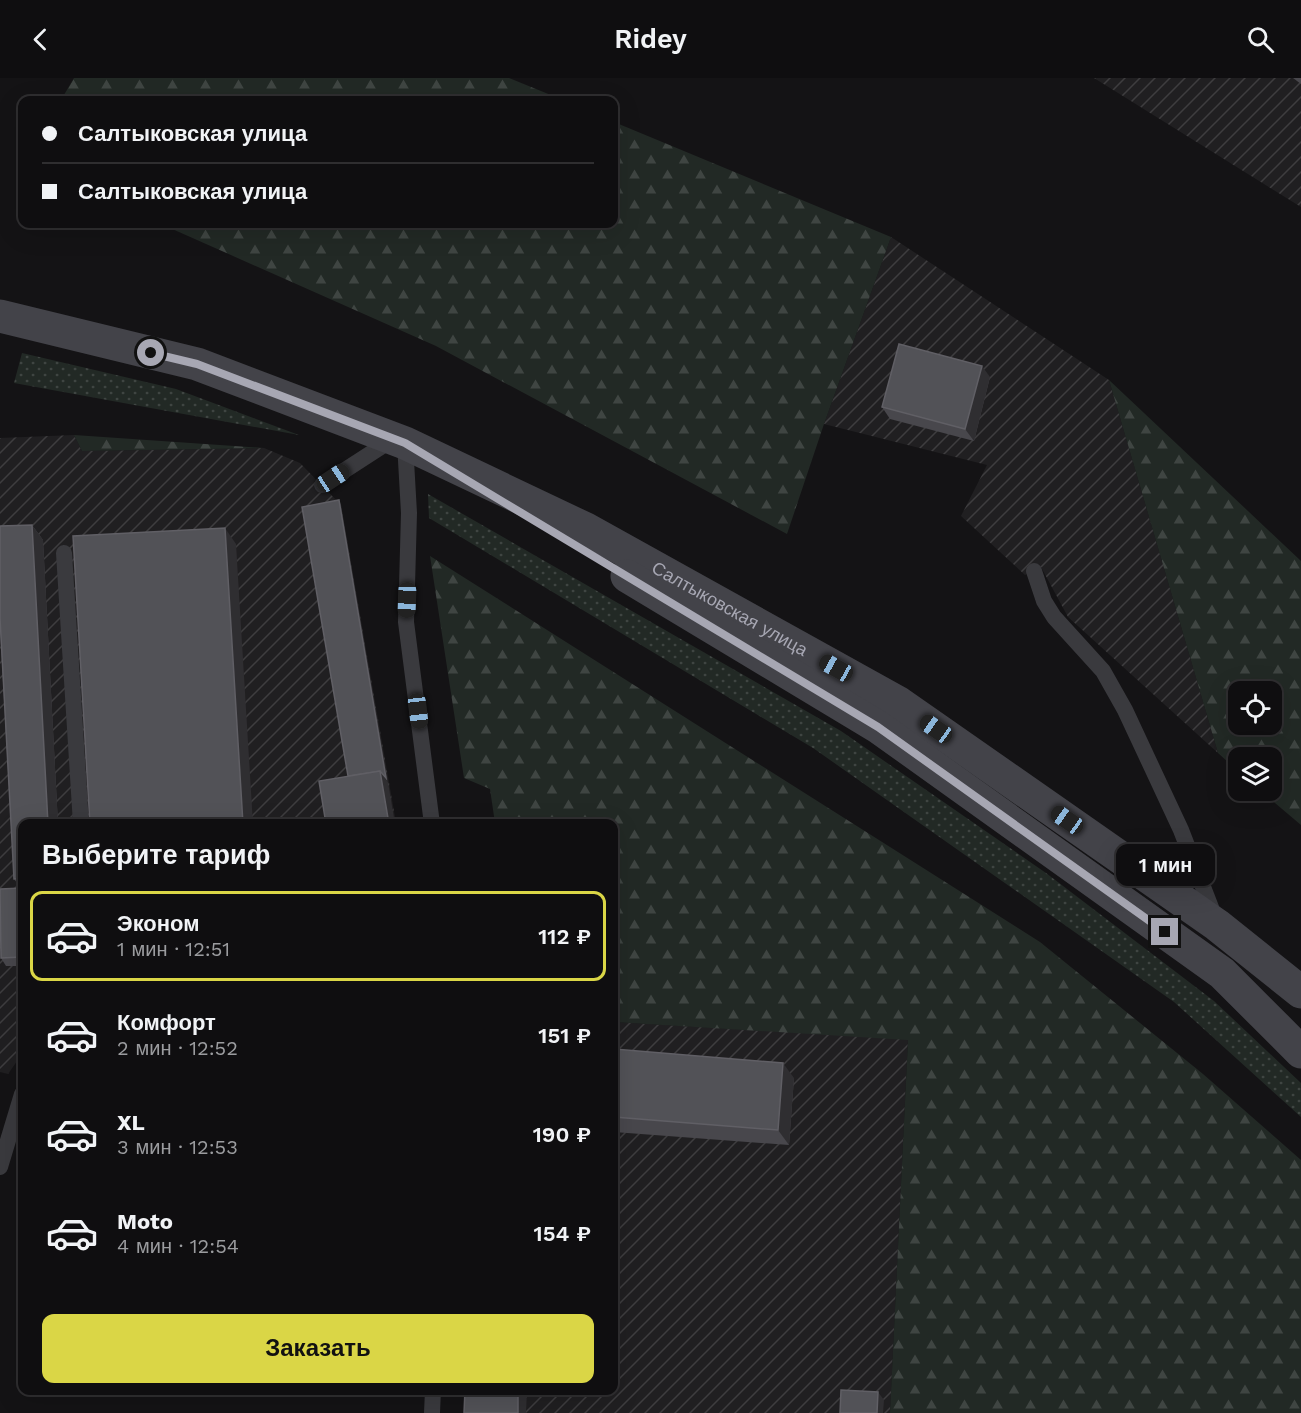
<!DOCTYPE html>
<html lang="ru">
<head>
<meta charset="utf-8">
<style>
  :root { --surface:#0f0e10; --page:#1d1c1e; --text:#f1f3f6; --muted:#9b9c9f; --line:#2f2e30; --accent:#dad646 }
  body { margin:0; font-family:"Work Sans",sans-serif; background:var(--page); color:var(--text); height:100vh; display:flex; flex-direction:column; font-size:22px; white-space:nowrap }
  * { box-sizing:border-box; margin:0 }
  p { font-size:20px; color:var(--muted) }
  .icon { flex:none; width:33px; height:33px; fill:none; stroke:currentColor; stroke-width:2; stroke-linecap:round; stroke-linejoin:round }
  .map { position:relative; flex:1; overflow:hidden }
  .panel { position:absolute; left:18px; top:741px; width:600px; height:576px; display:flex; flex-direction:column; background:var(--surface); border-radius:12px; box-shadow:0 6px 24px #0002,0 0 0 2px var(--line) }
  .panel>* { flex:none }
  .banner { position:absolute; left:18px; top:18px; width:600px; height:132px; border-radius:12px; box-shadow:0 6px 24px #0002,0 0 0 2px var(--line); display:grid; align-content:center; height:132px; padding:0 24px; background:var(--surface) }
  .fabs { position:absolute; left:1228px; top:603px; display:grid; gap:12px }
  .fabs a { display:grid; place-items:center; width:54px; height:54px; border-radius:12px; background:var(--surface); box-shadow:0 6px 24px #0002,0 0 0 2px var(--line); font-size:30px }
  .end { position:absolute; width:27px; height:27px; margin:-14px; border:8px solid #a7a7b3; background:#111; box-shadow:0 0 0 3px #111 }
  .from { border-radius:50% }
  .bubble { position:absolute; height:42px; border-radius:12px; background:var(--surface); box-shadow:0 6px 24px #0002,0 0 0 2px var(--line); font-size:20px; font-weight:600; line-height:42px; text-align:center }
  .car { position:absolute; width:18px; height:36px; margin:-18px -9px; border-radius:8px; box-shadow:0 0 4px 2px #0007; background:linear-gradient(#222 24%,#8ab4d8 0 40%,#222 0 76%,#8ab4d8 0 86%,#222 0) }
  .banner b { display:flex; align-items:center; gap:21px; height:57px; font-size:22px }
  .banner b+b { border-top:2px solid var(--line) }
  .banner i { width:15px; height:15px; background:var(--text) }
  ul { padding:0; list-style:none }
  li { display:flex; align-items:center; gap:18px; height:90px; margin:0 12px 9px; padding:0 12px; border:3px solid transparent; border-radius:12px }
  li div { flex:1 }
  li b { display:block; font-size:22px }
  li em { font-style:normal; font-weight:600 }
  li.current { border-color:var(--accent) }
  li>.icon { width:54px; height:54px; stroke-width:1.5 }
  h2 { padding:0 24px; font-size:27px; line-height:72px }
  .primary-button { display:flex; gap:12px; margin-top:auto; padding:12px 24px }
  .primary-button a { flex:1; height:69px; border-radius:12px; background:var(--accent); color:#111; font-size:24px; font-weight:600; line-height:69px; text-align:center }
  header { display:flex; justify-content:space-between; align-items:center; height:78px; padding:0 24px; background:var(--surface); font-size:27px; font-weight:600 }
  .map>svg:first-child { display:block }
  .industrial { fill:url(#industrial-furrows) }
  .green { fill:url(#green-dots) }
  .forest { fill:url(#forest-firs); fill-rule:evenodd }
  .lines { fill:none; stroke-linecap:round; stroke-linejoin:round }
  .service { stroke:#3a3a3e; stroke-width:16 }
  .secondary { stroke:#434349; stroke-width:33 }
  .wall { fill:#48474c }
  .shaded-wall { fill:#2f2e31 }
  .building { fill:#525257; stroke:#605f65; stroke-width:1.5 }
  .route { stroke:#a7a7b3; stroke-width:8 }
  .labels { text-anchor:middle; stroke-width:6; stroke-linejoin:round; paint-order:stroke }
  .street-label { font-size:18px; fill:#a7a7b3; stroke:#0f0e10 }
</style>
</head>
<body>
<header><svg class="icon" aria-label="back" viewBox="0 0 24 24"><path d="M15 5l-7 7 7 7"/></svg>Ridey<svg class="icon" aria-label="search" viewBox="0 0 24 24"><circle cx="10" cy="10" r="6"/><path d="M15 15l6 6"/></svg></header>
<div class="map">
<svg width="1301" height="1335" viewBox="0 0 1301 1335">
  <defs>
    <pattern id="industrial-furrows" width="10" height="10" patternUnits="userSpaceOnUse" patternTransform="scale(1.5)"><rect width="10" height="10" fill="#201f21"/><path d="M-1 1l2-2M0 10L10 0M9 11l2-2" fill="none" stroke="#3e3d3f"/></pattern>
    <pattern id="green-dots" width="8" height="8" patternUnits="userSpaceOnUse" patternTransform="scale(1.5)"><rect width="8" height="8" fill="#222925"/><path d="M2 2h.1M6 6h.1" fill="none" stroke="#3f4542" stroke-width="1.8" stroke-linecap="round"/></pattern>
    <pattern id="forest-firs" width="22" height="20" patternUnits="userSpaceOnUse" patternTransform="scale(1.5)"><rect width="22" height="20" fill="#222925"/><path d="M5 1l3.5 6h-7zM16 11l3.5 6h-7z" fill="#3f4542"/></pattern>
  </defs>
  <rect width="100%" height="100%" fill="#141315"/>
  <g class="industrial">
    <polygon points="1094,0 1301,0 1301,129"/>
    <polygon points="891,159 1109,302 1218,675 1068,539 1041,489 1025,497 961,438 987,387 824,346"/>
    <polygon points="74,357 82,373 264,370 300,385 341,427 396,745 22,746 22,976 8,996 0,994 0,360"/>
    <polygon points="614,944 908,961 890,1335 467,1335 468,1313 614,1312"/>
  </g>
  <g class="green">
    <polygon points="22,275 176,311 299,357 14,305"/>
    <polygon points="428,416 841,653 1046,795 1214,923 1301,1005 1301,1039 1174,924 813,670 429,440"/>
  </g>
  <g class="forest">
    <polygon points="74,0 509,0 563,22 61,22"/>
    <polygon points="614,44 891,159 824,346 787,456 436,268 161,146 614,146"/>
    <path d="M 1109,302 L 1301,483 L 1301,747 L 1261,713 L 1272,712 L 1272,680 L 1239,680 L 1239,694 L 1218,675 ZM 1239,614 L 1272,614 L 1272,646 L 1239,646 Z"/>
    <polygon points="74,357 264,370 82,373"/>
    <polygon points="430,478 1040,864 1203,996 1301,1082 1301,1335 890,1335 908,962 614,944 614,746 495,745 490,711 464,700"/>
  </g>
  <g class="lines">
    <g class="service">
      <polyline points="405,365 409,435 406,544 432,746"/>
      <polyline points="322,407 393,361"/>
      <polyline points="64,475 81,746"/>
      <polyline points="1034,493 1044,523 1054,539 1103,593 1125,632 1181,752 1215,840"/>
      <polyline points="0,1089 22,1016"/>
      <polyline points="432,1335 433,1312"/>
    </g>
    <g class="secondary">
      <path id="s1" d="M 0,238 L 197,286 L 405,365 L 586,451 L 899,625 L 1217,847 L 1301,914"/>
      <polyline points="627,498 878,649 1222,895 1301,974"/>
    </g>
  </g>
  <g class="wall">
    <polygon points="1293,0 1301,0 1301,6"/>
    <polygon points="990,299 974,363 890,341 882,329"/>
    <polygon points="32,447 43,462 58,746 22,746 22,888 6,888 1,880 21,810 14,801 0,551 0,448"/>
    <polygon points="614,971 794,1000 789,1067 614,1054"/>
  </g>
  <g class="shaded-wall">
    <polygon points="982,288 990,299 974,363 965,351"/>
    <polygon points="339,422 341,427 388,704 386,700"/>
    <polygon points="32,447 43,462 58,746 48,746"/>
    <polygon points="225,450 236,466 253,746 243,746"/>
    <polygon points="380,693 388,704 395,746 389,746"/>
    <polygon points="783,985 794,1000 789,1067 778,1052"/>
    <polygon points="518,1312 527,1312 526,1335 518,1335"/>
    <polygon points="878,1314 884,1322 883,1335 877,1335"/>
  </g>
  <g class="building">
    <polygon points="899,266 982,288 965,351 882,329"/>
    <polygon points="339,422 386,700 380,693 348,698 302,429"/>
    <polygon points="32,447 48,746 22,746 22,800 14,801 0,540 0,448"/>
    <polygon points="225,450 243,746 90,746 73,458"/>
    <polygon points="380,693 389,746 326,746 319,703"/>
    <polygon points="22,810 22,879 1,880 0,811"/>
    <polygon points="614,971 783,985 778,1052 614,1039"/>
    <polygon points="465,1312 518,1312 518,1335 464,1335"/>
    <polygon points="841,1312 878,1314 877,1335 840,1335"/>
  </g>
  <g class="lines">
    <polyline class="route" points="151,275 197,286 405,365 878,649 1165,854"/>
  </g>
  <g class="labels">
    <g class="street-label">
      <text dy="6" stroke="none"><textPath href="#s1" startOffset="790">Салтыковская улица</textPath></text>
    </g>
  </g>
</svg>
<div class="fabs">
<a><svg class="icon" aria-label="locate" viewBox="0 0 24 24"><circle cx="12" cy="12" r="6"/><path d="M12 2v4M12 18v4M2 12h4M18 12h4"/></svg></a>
<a><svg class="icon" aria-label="layers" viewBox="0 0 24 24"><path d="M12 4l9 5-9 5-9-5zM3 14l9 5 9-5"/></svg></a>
</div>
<i class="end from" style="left:151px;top:275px"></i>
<i class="end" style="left:1165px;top:854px"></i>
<div class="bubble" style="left:1116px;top:766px;width:99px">1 мин</div>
<i class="car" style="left:333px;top:400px;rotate:57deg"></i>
<i class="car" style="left:407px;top:522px;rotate:182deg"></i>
<i class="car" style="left:836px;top:590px;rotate:299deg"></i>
<i class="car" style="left:418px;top:633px;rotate:173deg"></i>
<i class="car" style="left:936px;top:651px;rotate:305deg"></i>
<i class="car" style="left:1067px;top:742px;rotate:305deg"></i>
<div class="banner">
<b><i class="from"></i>Салтыковская улица</b>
<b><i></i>Салтыковская улица</b>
</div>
<section class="panel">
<h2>Выберите тариф</h2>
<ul>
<li class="current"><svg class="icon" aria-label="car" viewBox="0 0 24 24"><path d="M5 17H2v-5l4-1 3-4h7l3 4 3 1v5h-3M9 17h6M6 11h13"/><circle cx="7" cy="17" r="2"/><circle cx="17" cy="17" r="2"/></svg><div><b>Эконом</b><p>1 мин · 12:51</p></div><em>112 ₽</em></li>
<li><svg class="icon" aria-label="car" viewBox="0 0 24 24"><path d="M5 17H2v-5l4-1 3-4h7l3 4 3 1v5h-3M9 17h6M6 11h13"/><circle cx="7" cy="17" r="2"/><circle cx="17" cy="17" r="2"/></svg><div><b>Комфорт</b><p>2 мин · 12:52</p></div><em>151 ₽</em></li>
<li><svg class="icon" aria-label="car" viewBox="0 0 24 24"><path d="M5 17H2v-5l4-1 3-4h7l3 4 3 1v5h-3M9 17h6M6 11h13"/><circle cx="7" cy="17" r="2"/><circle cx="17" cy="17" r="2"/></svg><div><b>XL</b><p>3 мин · 12:53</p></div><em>190 ₽</em></li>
<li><svg class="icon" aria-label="car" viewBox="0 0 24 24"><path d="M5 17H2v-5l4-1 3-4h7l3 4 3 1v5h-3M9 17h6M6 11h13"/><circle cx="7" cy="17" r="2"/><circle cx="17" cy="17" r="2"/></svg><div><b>Moto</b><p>4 мин · 12:54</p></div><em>154 ₽</em></li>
</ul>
<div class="primary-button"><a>Заказать</a></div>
</section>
</div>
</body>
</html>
